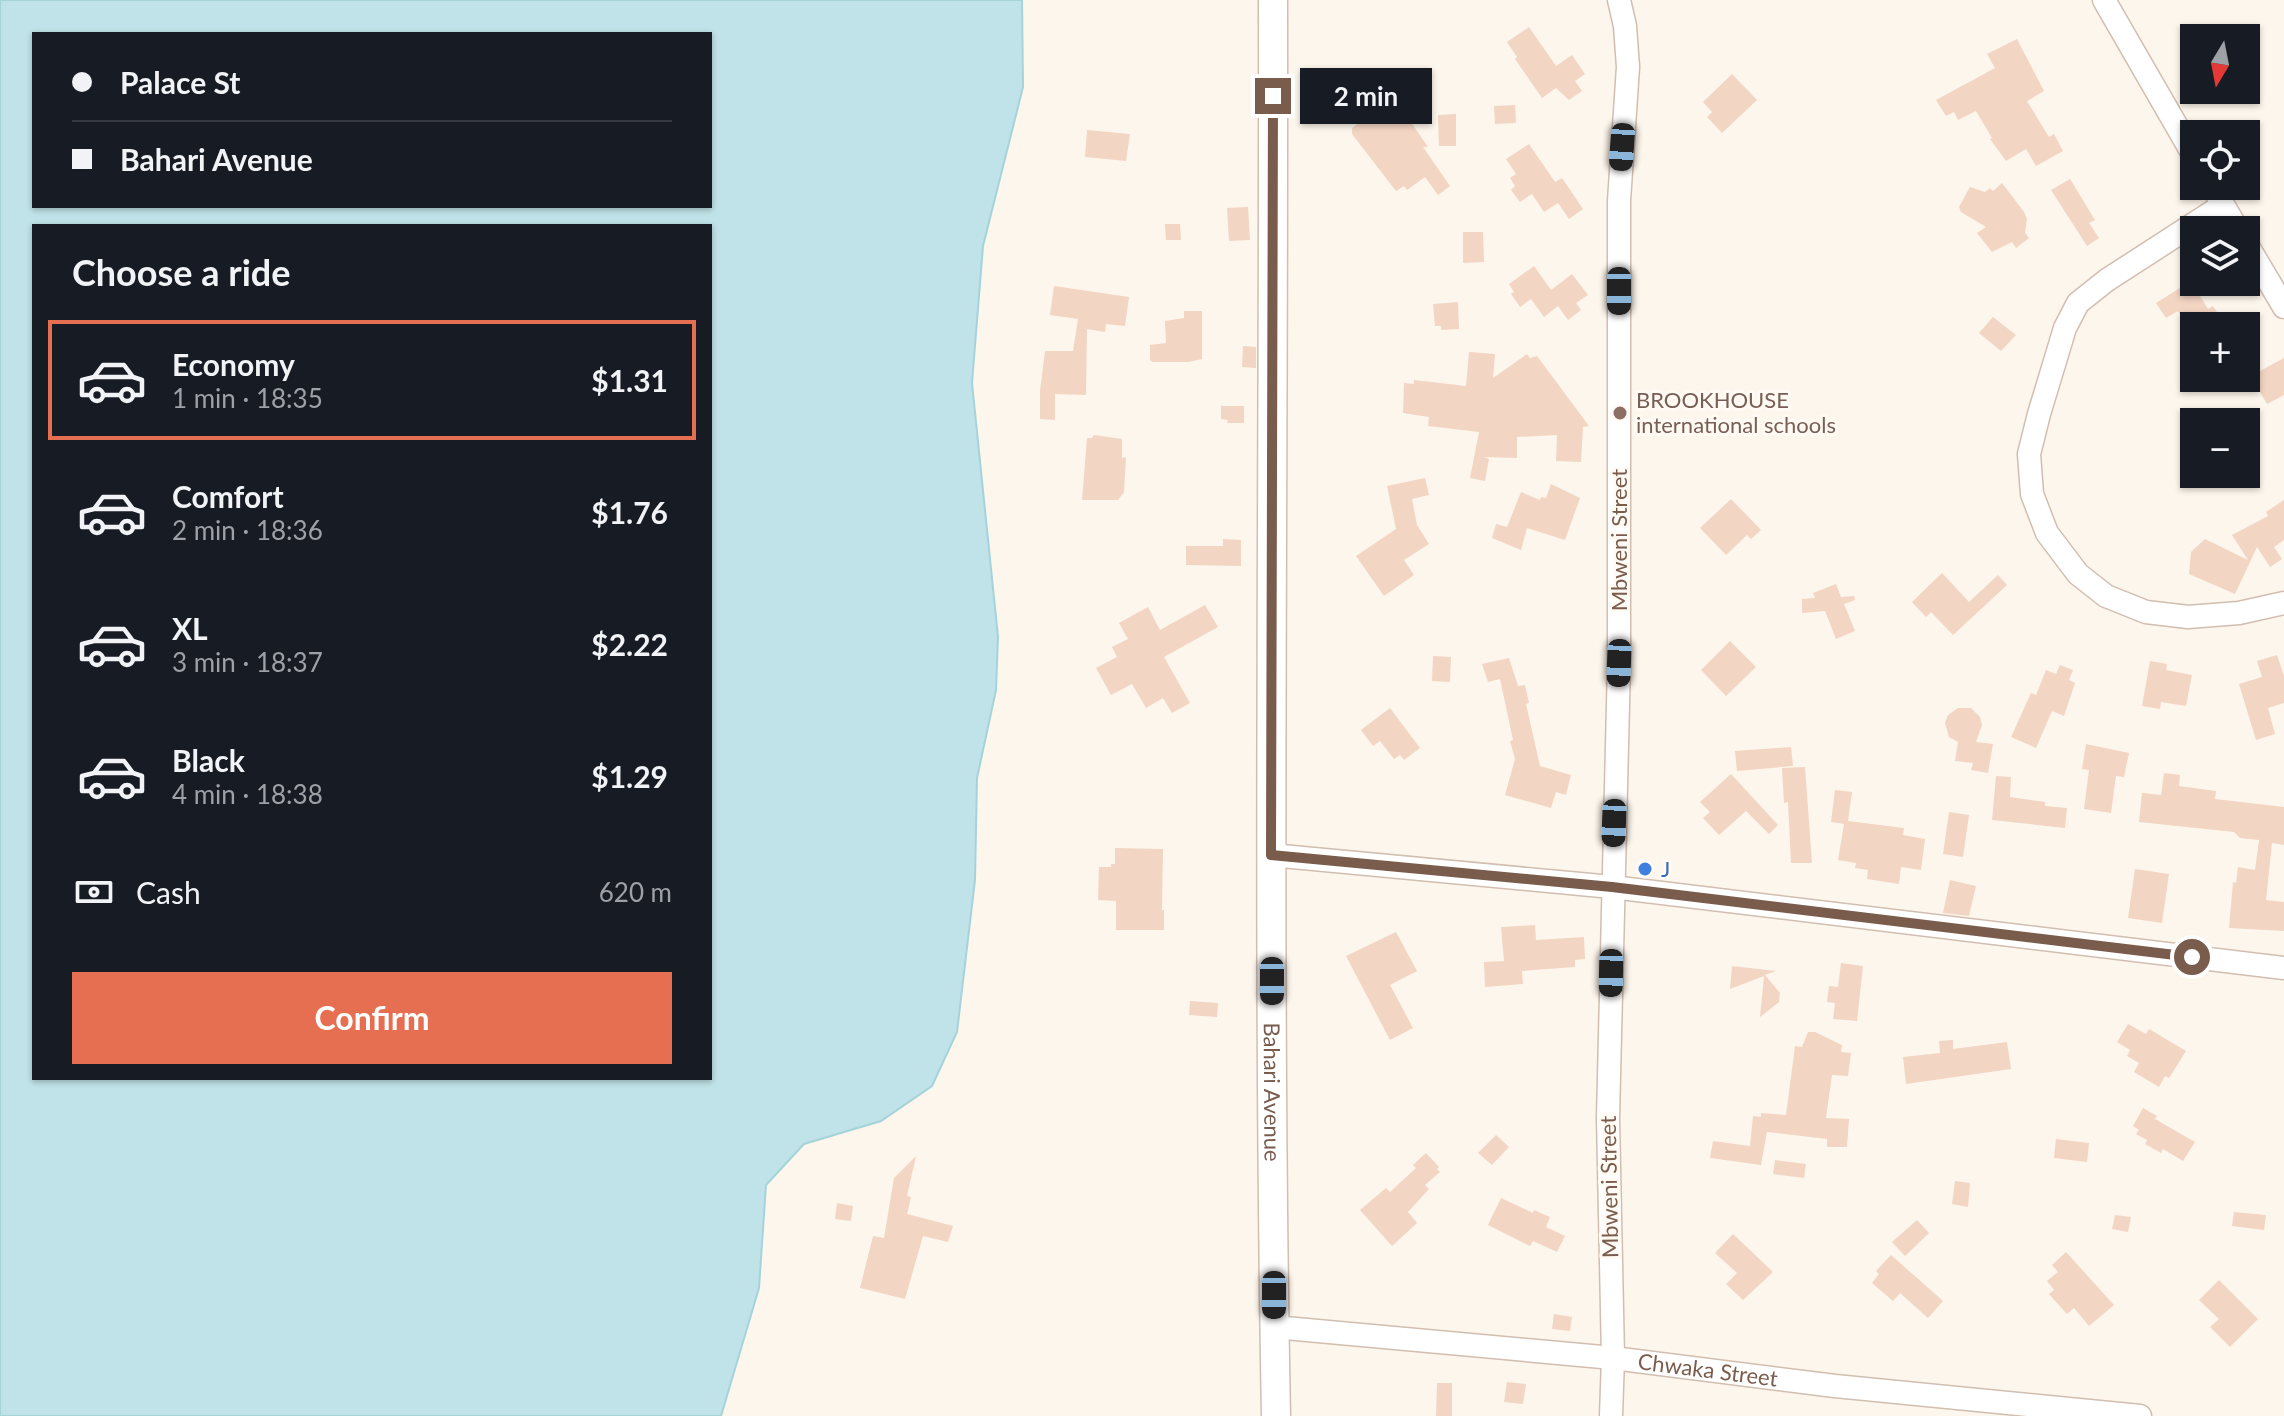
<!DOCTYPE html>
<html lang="en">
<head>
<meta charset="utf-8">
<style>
  :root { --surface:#171b24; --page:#20242c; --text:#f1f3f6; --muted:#9ea1a6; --line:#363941; --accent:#e76f51 }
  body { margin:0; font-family:Lato,sans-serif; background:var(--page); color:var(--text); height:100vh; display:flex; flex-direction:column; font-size:30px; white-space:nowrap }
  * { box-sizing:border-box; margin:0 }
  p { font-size:26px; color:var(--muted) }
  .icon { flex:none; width:44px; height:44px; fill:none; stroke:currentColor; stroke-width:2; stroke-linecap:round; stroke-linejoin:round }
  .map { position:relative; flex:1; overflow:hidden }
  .sheet { position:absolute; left:32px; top:224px; width:680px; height:856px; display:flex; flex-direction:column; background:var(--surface); border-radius:0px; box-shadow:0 2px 6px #0004 }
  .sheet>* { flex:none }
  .top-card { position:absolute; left:32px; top:32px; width:680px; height:176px; border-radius:0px; box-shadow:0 2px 6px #0004; display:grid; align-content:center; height:176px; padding:0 40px; background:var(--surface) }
  .needle { width:52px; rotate:190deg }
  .fabs { position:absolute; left:2180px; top:24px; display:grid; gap:16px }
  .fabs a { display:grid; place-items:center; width:80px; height:80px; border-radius:0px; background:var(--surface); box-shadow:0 2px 6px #0004; font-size:40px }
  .end { position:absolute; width:36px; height:36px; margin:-18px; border:10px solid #7a5c4d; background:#fff; box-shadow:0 0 0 4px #fff }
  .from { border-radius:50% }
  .bubble { position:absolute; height:56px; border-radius:0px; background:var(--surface); box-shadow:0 2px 6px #0004; font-size:26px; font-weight:700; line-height:56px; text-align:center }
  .car { position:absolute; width:24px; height:48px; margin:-24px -12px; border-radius:10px; box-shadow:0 0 6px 2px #0007; background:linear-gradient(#222 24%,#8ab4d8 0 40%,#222 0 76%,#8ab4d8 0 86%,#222 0) }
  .top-card b { display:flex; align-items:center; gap:28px; height:76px; font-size:30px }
  .top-card b+b { border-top:2px solid var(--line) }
  .top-card i { width:20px; height:20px; background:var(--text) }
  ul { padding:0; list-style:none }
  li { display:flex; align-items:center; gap:24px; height:120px; margin:0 16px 12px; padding:0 24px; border:4px solid transparent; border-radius:0px }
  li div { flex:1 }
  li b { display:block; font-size:30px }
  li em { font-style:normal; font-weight:700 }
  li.selected { border-color:var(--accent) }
  li>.icon { width:72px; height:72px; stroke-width:1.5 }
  h2 { padding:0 40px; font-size:36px; line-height:96px }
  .pay { display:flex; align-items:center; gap:20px; height:88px; padding:0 40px; font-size:30px }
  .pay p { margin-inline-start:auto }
  .primary-button { display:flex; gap:16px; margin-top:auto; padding:16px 40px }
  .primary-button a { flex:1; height:92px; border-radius:0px; background:var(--accent); color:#fff; font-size:32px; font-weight:700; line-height:92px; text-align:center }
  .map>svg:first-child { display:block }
  .water { fill:#bfe3e8; stroke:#a5d3da; stroke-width:2; fill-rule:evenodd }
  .building { fill:#f3d5c3 }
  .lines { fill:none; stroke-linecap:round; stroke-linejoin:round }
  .minor-casing { stroke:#d1beb0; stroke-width:25 }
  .tertiary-casing { stroke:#d1beb0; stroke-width:31 }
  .minor { stroke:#fff; stroke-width:22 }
  .tertiary { stroke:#fff; stroke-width:28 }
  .route { stroke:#7a5c4d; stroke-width:10 }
  .education-dot { fill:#8d6e63; stroke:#fffaf3; stroke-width:3 }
  .shop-dot { fill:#3f7fe0; stroke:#fffaf3; stroke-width:3 }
  .labels { text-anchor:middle; stroke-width:6; stroke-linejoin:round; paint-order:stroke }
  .education-label { font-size:22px; fill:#785e54; stroke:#fffaf3; text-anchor:start }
  .street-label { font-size:22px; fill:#7a5c4d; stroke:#fffaf3 }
  .shop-label { font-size:22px; fill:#366cbe; stroke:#fffaf3; text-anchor:start }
</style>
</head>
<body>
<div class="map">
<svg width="2284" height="1416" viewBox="0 0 2284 1416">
  <rect width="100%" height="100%" fill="#fdf6ec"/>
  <path class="water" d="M 0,0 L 1022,0 L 1023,87 L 983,246 L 972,383 L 998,637 L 996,690 L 977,778 L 975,880 L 957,1032 L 932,1086 L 881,1121 L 804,1144 L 766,1185 L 759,1288 L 721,1416 L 0,1416 ZM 34,34 L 710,34 L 710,206 L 34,206 ZM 34,226 L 710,226 L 710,1078 L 34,1078 Z"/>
  <g class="building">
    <polygon points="1529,27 1556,66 1572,55 1585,74 1575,81 1582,91 1569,100 1556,88 1542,98 1515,59 1517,57 1507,42"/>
    <polygon points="2017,39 2044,91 2027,101 2049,137 2054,134 2063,151 2036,166 2026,149 2006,161 1990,139 1992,138 1976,111 1958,120 1954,112 1946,116 1936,100 1995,68 1987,54"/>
    <polygon points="1732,74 1757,100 1722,133 1707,117 1712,112 1703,102"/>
    <polygon points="1515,105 1516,123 1495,124 1494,106"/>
    <polygon points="1381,107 1388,118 1402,109 1428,147 1423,147 1450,186 1438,195 1425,177 1407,190 1404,186 1396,191 1352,134 1352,128"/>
    <polygon points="1456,114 1456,146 1439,146 1438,115"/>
    <polygon points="1087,130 1130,134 1126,161 1085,157"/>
    <polygon points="1529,144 1555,182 1562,178 1583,209 1569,219 1558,203 1544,212 1532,194 1520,202 1511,190 1515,186 1510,178 1516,174 1506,159"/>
    <polygon points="2070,179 2095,220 2089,223 2099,238 2087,246 2051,190"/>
    <polygon points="2002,183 2024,212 2027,219 2025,233 2029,238 2016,248 2012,242 1992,252 1977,233 1986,227 1961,212 1959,207 1970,187 1985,192 1990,188 1993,191"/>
    <polygon points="1248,207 1250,240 1229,241 1227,208"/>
    <polygon points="1165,224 1180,224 1181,240 1166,240"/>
    <polygon points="1463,232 1483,232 1484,262 1463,263"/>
    <polygon points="1534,266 1551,290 1572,274 1588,295 1576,303 1581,310 1568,320 1558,306 1544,317 1531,299 1520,307 1511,294 1514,292 1509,284"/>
    <polygon points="2191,281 2208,309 2213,306 2222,320 2211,326 2187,326 2178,311 2166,318 2156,303"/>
    <polygon points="1054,286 1129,297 1125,326 1106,324 1105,332 1087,329 1086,395 1055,394 1055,420 1040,419 1040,391 1045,351 1073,351 1078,319 1050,315"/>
    <polygon points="1458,302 1459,329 1441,330 1441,326 1435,326 1433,304"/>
    <polygon points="1184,311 1202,311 1202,359 1189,362 1153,362 1150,360 1150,345 1166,343 1165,321 1184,318"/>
    <polygon points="1993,317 2016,335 2001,351 1979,333"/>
    <polygon points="1243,346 1256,347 1256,368 1242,367"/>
    <polygon points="1469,352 1495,354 1493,378 1527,354 1530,358 1537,356 1589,426 1583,427 1581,462 1556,461 1557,435 1517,437 1517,458 1484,457 1489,459 1485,481 1470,478 1479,432 1428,426 1429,417 1403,413 1404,383 1414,384 1414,380 1466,386"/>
    <polygon points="2284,358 2284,395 2267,404 2251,376"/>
    <polygon points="1221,406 1244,406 1244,423 1227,423 1228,420 1221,419"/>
    <polygon points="1094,435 1122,439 1122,458 1126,457 1124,492 1118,500 1082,500 1087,438 1092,438"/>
    <polygon points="1425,478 1429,495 1412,499 1417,525 1429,544 1404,560 1414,575 1384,596 1356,556 1396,529 1387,486"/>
    <polygon points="1551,484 1580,498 1565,540 1527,528 1521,550 1492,538 1496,524 1507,527 1521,492 1540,500 1541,497 1546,498"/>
    <polygon points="1731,499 1761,530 1751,539 1747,535 1726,555 1700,528"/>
    <polygon points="2284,500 2284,540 2274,547 2282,559 2270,567 2257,547 2235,594 2189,574 2191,552 2205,539 2248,560 2232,535 2268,516 2266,512"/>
    <polygon points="1223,539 1241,540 1241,566 1186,565 1186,546 1223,546"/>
    <polygon points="1942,573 1969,602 1998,575 2007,585 1953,635 1931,612 1926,617 1912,602"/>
    <polygon points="1836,584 1841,597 1854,596 1855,600 1844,604 1855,631 1836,639 1825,611 1802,613 1802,599 1815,598 1813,593"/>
    <polygon points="1205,605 1218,627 1164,657 1190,703 1172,713 1163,698 1146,708 1132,684 1111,695 1096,668 1117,657 1112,647 1128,639 1119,623 1148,607 1160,630"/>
    <polygon points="1730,641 1756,667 1726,696 1701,670"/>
    <polygon points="2277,655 2284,676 2284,703 2268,708 2275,734 2256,740 2239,684 2262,677 2257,661"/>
    <polygon points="1433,656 1451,657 1450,682 1432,681"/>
    <polygon points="1509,658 1518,686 1525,685 1529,703 1526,704 1540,766 1571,775 1566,795 1556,792 1551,808 1505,795 1515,759 1510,741 1513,740 1500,679 1488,682 1482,664"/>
    <polygon points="2150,661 2167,664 2166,670 2192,675 2186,706 2161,702 2160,709 2142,706"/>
    <polygon points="2060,665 2073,670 2069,680 2075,683 2064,716 2052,711 2036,748 2011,737 2031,693 2036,695 2046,670 2056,674"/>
    <polygon points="1390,708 1420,748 1404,760 1400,755 1394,759 1380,741 1373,746 1361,730"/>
    <polygon points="1958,708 1971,708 1980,717 1982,725 1976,742 1993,744 1988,773 1971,770 1973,763 1955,761 1958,742 1949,737 1945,723 1948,715"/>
    <polygon points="2086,744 2129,753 2124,777 2116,776 2111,813 2084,809 2089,770 2082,769"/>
    <polygon points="1791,747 1793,766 1737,771 1735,751"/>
    <polygon points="1805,767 1812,863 1791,863 1788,802 1784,803 1782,768"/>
    <polygon points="2164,773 2180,775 2179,786 2216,791 2215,799 2284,807 2284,845 2272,843 2266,900 2284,902 2284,931 2229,928 2233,882 2236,883 2238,867 2255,870 2259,840 2240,838 2234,832 2139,822 2142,793 2161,795"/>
    <polygon points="1731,774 1778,825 1769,834 1746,811 1719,835 1703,818 1710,812 1700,802"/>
    <polygon points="1996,776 2011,777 2010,797 2045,802 2045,806 2067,808 2065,828 1992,820"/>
    <polygon points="1835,790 1852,792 1848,821 1904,828 1903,835 1925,839 1921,870 1901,867 1899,884 1867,879 1868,870 1855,868 1856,863 1838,860 1844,824 1831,822"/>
    <polygon points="1949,812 1969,815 1963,857 1943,854"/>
    <polygon points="1115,848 1163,849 1162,910 1164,910 1164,930 1116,930 1116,901 1098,900 1099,867 1111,867 1111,864 1115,864"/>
    <polygon points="2135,869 2169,874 2162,923 2128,918"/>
    <polygon points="1950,880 1976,886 1969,916 1943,913"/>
    <polygon points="1535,925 1536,940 1584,937 1585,959 1575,960 1575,967 1522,971 1523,984 1485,987 1484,962 1504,961 1501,927"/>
    <polygon points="1396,932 1417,971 1390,985 1413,1028 1390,1040 1346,956"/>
    <polygon points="1841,963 1863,966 1857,1021 1833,1019 1835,1003 1827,1002 1829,986 1838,987"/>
    <polygon points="1732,966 1776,971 1765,975 1780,993 1779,1002 1760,1017 1764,976 1730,989"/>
    <polygon points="1190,1001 1218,1003 1217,1017 1189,1015"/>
    <polygon points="2128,1024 2146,1034 2149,1029 2186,1051 2169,1078 2165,1076 2159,1087 2134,1072 2139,1063 2127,1056 2130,1050 2117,1042"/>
    <polygon points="1808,1032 1815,1032 1842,1045 1841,1052 1851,1053 1848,1076 1832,1075 1826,1118 1849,1119 1847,1147 1827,1147 1827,1139 1767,1132 1761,1165 1710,1158 1713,1141 1750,1146 1753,1116 1761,1117 1761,1113 1786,1115 1795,1046 1802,1047"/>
    <polygon points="1953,1040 1953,1049 2007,1042 2011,1069 1906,1084 1903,1057 1940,1053 1939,1041"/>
    <polygon points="2143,1108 2157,1116 2155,1119 2195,1142 2183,1161 2163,1149 2161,1153 2145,1144 2147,1140 2136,1134 2139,1130 2133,1126"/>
    <polygon points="1496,1135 1509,1147 1492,1165 1478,1153"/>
    <polygon points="2056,1139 2089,1143 2087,1162 2054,1158"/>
    <polygon points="1426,1153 1439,1167 1437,1169 1440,1172 1425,1185 1429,1189 1408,1212 1417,1223 1392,1246 1360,1210 1386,1188 1390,1192 1416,1168 1413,1165"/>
    <polygon points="916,1156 907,1196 911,1197 907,1214 953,1226 948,1242 923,1236 905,1299 860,1288 873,1236 884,1238 894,1178"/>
    <polygon points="1775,1160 1806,1164 1804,1178 1773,1174"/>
    <polygon points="1955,1181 1970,1183 1968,1207 1952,1204"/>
    <polygon points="1501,1198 1533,1213 1534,1210 1550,1217 1546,1227 1565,1236 1557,1252 1533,1241 1530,1246 1488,1225"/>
    <polygon points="837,1203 853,1206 851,1221 835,1219"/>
    <polygon points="2234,1212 2266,1215 2264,1230 2232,1226"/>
    <polygon points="2115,1215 2131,1217 2128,1232 2112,1229"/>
    <polygon points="1917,1220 1929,1233 1905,1256 1892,1242"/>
    <polygon points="1733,1234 1773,1272 1743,1300 1726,1284 1737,1273 1715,1253"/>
    <polygon points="2066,1252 2114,1305 2089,1326 2074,1308 2067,1314 2049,1294 2054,1290 2047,1281 2058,1272 2052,1265"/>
    <polygon points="1891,1255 1943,1301 1928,1318 1900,1293 1893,1301 1872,1283 1879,1274 1876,1271"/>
    <polygon points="2219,1280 2258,1319 2230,1347 2210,1327 2219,1319 2199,1300"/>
    <polygon points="1554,1314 1572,1317 1570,1331 1552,1329"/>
    <polygon points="1507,1382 1526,1384 1523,1404 1504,1402"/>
    <polygon points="1437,1383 1452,1383 1452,1416 1436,1416"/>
  </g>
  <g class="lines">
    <g class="minor-casing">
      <g id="minor">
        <polyline points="2104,0 2194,156"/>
        <polyline points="2212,186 2238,230"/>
        <polyline points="2223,205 2107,280 2078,303 2065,328 2039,414 2029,454 2032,494 2047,533 2078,574 2106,596 2146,612 2188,617 2239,613 2284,603"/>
        <polyline points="2246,243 2284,307"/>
        <polyline points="1271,855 1612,887 2284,968"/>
        <path id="s1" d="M 1274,1327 L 1613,1358 L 1835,1386 L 2140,1416"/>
        <polyline points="1611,1416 1613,1358 1608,1118 1619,663 1619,201 1628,67 1625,26 1619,0"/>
      </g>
    </g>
    <g class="tertiary-casing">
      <g id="tertiary">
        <path id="s2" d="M 1273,0 C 1274,472 1267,944 1276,1416"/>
      </g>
    </g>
    <use href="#minor" class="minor"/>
    <use href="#tertiary" class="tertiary"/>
  </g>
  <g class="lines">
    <polyline class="route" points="1273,96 1271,855 1612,887 2192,957"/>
  </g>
  <circle class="education-dot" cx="1620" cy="413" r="8"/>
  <circle class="shop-dot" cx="1645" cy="869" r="8"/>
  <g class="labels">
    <g class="education-label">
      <text x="1636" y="408">BROOKHOUSE<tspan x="1636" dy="25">international schools</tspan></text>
    </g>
    <g class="street-label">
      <text transform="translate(1619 540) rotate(-90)" y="8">Mbweni Street</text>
      <text dy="8" stroke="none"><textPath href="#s2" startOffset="1092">Bahari Avenue</textPath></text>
      <text transform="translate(1609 1187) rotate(-91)" y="8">Mbweni Street</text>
      <text dy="8" stroke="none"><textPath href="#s1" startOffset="436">Chwaka Street</textPath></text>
    </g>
    <g class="shop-label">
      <text x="1661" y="877">J</text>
    </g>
  </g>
</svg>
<div class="fabs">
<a><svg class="needle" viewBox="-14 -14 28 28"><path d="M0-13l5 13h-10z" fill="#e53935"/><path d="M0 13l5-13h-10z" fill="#9ea1a6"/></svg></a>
<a><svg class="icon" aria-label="locate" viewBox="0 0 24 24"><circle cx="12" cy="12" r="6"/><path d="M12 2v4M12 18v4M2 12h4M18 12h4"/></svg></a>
<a><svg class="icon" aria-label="layers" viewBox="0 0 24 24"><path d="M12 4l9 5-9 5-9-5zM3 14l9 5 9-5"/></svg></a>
<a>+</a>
<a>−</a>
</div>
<i class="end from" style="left:2192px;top:957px"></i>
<i class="end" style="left:1273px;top:96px"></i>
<div class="bubble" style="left:1300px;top:68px;width:132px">2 min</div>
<i class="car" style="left:1622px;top:147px;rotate:184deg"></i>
<i class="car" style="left:1619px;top:291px;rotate:180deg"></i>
<i class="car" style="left:1619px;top:663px;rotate:182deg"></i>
<i class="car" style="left:1614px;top:823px;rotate:182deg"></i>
<i class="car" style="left:1611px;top:973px;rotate:181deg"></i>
<i class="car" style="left:1272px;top:981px;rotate:180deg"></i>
<i class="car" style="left:1274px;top:1295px;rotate:180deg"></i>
<div class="top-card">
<b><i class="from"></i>Palace St</b>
<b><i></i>Bahari Avenue</b>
</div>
<section class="sheet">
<h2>Choose a ride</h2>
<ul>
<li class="selected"><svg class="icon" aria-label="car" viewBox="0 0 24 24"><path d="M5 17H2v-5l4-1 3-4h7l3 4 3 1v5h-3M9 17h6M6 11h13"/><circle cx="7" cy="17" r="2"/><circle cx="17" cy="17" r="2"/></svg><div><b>Economy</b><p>1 min · 18:35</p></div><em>$1.31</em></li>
<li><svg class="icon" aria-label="car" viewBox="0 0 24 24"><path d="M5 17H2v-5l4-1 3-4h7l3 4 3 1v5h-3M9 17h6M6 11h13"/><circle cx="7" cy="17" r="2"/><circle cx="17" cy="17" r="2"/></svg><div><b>Comfort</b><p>2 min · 18:36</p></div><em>$1.76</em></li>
<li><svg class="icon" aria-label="car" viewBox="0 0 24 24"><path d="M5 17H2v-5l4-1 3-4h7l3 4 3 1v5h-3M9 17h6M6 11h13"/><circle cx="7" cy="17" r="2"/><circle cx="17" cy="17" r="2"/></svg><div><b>XL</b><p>3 min · 18:37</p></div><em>$2.22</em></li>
<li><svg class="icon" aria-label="car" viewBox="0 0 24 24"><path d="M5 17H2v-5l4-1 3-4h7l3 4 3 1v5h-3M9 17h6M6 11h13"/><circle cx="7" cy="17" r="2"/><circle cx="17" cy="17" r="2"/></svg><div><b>Black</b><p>4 min · 18:38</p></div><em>$1.29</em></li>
</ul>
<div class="pay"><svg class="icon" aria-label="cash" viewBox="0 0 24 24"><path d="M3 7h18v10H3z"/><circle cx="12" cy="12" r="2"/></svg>Cash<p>620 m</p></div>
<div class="primary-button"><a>Confirm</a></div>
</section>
</div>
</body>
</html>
